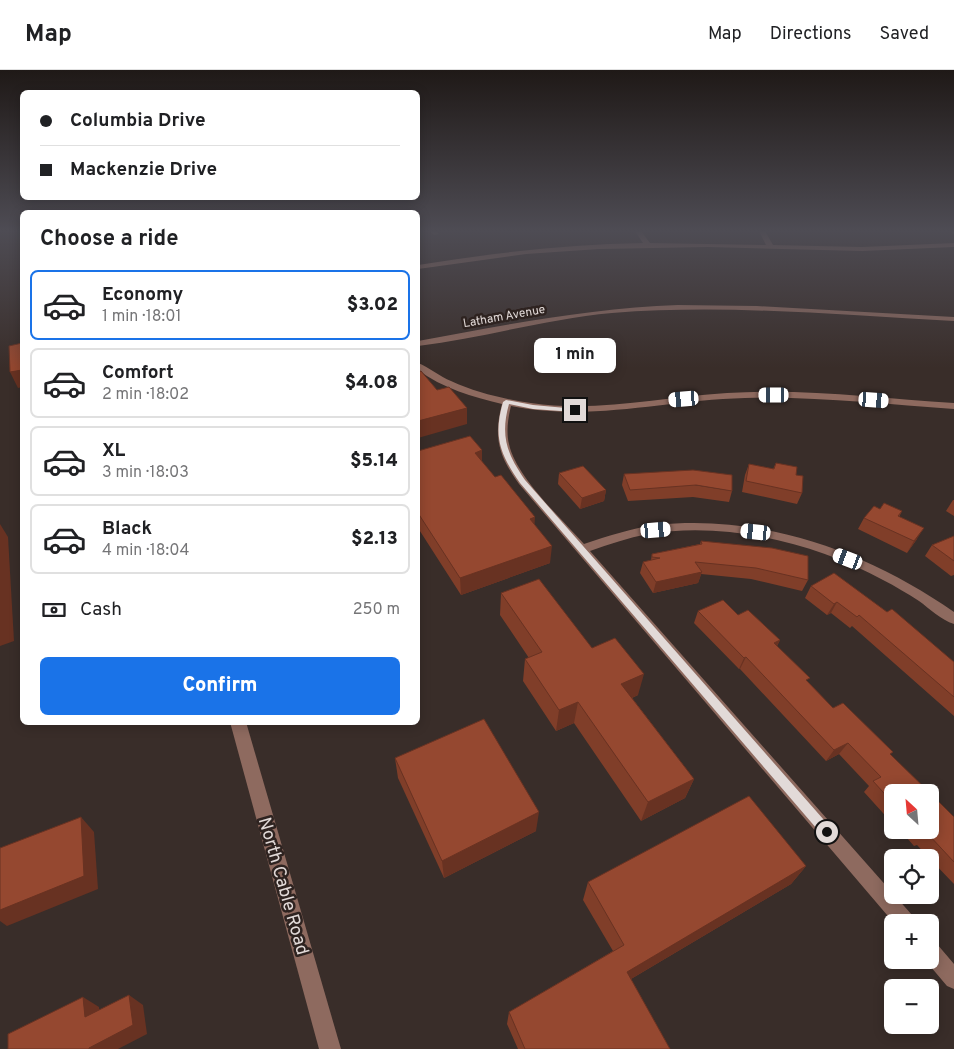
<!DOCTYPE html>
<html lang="en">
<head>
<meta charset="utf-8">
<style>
  :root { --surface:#fff; --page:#f2f2f2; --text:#202124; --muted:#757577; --line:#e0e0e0; --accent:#1a73e8 }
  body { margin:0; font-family:Overpass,sans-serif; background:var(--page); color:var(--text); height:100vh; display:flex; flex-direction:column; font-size:19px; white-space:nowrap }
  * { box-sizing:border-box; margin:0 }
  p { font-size:16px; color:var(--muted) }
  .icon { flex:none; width:28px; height:28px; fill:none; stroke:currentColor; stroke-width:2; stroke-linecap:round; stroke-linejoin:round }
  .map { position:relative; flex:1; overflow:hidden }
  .sheet { position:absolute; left:20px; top:140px; width:400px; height:515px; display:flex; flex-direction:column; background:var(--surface); border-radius:8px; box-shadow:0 2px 12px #0003 }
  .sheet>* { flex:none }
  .hud { position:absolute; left:20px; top:20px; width:400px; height:110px; border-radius:8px; box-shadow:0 2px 12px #0003; display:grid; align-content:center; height:110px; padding:0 20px; background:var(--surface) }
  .needle { width:32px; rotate:334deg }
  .controls { position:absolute; left:884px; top:714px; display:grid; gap:10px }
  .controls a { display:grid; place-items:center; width:55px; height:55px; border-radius:8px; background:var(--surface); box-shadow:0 2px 12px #0003; font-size:25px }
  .end { position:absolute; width:22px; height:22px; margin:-11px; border:6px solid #e2dad8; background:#111; box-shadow:0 0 0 2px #111 }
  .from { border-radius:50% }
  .bubble { position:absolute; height:35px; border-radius:8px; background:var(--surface); box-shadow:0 2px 12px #0003; font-size:16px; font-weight:800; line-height:35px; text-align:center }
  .car { position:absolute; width:15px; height:30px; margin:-15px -8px; border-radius:6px; box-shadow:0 0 4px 1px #0007; background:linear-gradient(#fff 24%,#345 0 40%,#fff 0 76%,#345 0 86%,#fff 0) }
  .hud b { display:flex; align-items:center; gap:18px; height:48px; font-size:19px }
  .hud b+b { border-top:1px solid var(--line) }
  .hud i { width:12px; height:12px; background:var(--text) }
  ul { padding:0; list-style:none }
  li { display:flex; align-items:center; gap:15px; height:70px; margin:0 10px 8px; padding:0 10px; border:2px solid var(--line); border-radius:8px }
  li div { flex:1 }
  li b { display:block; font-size:19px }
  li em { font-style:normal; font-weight:800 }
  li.active { border-color:var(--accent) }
  li>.icon { width:45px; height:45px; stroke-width:1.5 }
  h2 { padding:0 20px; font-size:22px; line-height:60px }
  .pay { display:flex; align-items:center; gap:12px; height:55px; padding:0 20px; font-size:19px }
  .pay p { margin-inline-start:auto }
  .button { display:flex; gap:10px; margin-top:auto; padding:10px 20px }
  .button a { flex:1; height:58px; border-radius:8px; background:var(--accent); color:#fff; font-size:20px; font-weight:800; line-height:58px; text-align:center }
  header { display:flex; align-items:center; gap:30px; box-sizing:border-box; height:70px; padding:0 25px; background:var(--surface); border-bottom:1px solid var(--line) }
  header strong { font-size:24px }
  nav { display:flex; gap:28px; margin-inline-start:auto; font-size:18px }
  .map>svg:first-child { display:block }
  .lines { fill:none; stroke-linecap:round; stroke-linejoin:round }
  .minor { fill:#8e6a5f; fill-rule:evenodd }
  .wall { fill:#803e29 }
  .shaded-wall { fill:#683222 }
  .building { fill:#954830; stroke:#683222 }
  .route { fill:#e2dad8 }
  .labels { text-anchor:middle; stroke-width:5; stroke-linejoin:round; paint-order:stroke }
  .far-street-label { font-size:12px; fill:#e2dad8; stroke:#2e2320 }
  .near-street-label { font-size:18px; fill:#e2dad8; stroke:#2e2320 }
</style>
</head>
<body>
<header>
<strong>Map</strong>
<nav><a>Map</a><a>Directions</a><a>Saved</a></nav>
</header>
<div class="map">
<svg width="954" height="979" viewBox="0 0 954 979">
  <rect width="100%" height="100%" fill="#392d29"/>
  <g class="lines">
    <g class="minor">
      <polygon points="429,161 436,161 439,164 434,165"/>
      <path d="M 635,161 L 641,161 L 650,173 L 766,175 L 759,161 L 765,161 L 773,175 L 862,177 L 954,173 L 954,177 L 862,181 L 708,177 L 599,179 L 526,184 L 418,199 L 418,195 C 493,183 568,174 643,173 Z"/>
      <polygon points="949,161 954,161 954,164"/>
      <path d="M 678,235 L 757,236 L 954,247 L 954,251 C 840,245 726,234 612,243 C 546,249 483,268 418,276 L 418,271 C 505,255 590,238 678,235 Z"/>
      <path d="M 418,293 C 429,297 440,307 451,311 C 477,323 504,329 531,333 C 597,343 661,327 727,323 C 803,318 879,328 954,333 L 954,339 C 885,334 815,326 745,328 C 664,330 593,352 511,336 C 508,348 506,362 509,374 C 516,407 561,448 584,474 C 608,466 632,458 657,455 C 764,444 868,482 954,542 L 954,554 C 941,550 930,539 919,531 C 908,524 895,516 883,510 C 814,473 727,451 648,464 C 628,468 609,474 590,481 L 912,845 L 914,852 L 893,852 L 519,414 C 499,386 493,368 502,334 C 473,327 442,318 418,300 Z"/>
      <polygon points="230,652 246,652 341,979 319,979"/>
      <polygon points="930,871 937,874 954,894 954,919 947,916 925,890 930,890"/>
    </g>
  </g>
  <g class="wall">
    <polygon points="482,380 482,392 534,455 550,493 461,525 418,458 418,381"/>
    <polygon points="776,393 796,405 802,423 797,434 742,422 745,405 749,394 773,399"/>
    <polygon points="559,403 606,420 604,431 580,439 558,414"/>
    <polygon points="624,404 732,421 729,432 693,427 628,431 622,415"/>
    <polygon points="953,430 954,430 954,446 946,441"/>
    <polygon points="880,439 902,441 899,447 917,469 907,483 858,459 864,448"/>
    <polygon points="954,466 954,505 951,506 925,486 932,475"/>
    <polygon points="701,471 808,510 802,521 751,509 701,504 698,513 653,523 640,503 643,492 651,490 652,484 700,474"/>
    <polygon points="811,516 954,592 954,646 852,556 850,558 831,543 827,545 805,528"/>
    <polygon points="501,523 592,578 638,625 632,628 694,709 685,728 641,751 574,653 556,661 523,611 525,589 529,588 500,545"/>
    <polygon points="698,541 738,545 780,570 777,576 808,612 833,638 891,685 892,722 892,753 864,722 869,716 839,684 826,691 740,599 739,599 694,553"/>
    <polygon points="395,688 536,761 444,808 398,708"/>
    <polygon points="954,747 954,814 930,789 930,788 929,788 917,775 914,776 900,760 930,760"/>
    <polygon points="806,796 791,814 631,909 670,979 518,979 507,954 509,942 613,881 583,830 588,812"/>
  </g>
  <g class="shaded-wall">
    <polygon points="22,300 22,317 18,318 10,302"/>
    <polygon points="467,338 467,354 418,368 418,351"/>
    <polygon points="482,380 482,397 475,383"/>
    <polygon points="606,420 604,431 580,439 582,428"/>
    <polygon points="535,447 534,464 530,449"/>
    <polygon points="0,454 8,467 14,571 0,576"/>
    <polygon points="924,458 917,469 907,483 914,471"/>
    <polygon points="552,476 550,493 461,525 460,508"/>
    <polygon points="702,502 698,513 653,523 656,512"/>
    <polygon points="837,532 831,543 827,545 834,534"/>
    <polygon points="780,570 774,582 774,573"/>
    <polygon points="746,587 740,599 739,599 744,588"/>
    <polygon points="644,604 638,625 616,635 621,614"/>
    <polygon points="578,632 574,653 556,661 559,640"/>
    <polygon points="848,673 839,684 826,691 834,680"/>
    <polygon points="694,709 685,728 641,751 648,732"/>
    <polygon points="539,742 536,761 444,808 442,791"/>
    <polygon points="81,747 94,762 98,819 7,856 0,851 0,840"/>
    <polygon points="806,796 791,814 619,916 627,902"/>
    <polygon points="129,925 143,935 147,964 118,979 89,979 89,978"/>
    <polygon points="83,927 99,937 100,956 85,947"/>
  </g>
  <g class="building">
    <polygon points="22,273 22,300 10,302 9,276"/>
    <polygon points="421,301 437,320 449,317 467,338 418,351 418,302"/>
    <polygon points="470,366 482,380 475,383 495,407 501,405 535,447 530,449 552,476 460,508 418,443 418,381"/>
    <polygon points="776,393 797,397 796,405 803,406 802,423 746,411 749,394 774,399"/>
    <polygon points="583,396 606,420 582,428 559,403"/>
    <polygon points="693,400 732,405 732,421 696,415 630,420 624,404"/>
    <polygon points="884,433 902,441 898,446 924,458 914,471 864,448 874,436 880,439"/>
    <polygon points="954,466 954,491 932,475"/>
    <polygon points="701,471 772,478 808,486 808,510 756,498 695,492 702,502 656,512 643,492 660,488 652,487 652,484 702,474"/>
    <polygon points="834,503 887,542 892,539 954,592 954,627 859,545 857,547 837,532 834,534 811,516"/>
    <polygon points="539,509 592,578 615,568 644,604 621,614 694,709 648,732 578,632 559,640 525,589 542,582 501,523"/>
    <polygon points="723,530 738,545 748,540 780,570 774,573 810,608 806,610 833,638 843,633 893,682 890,684 929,722 892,722 892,732 873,711 881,707 848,673 834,680 746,587 744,588 698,541"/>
    <polygon points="484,649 539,742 442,791 395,688"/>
    <polygon points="930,723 954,747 954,792 928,764 925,766 920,760 930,760"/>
    <polygon points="749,726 806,796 627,902 670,979 525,979 509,942 624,875 588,812"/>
    <polygon points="81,747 84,806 0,840 0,778"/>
    <polygon points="129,925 133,955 89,978 89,979 8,979 8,964 83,927 85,947"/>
  </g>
  <linearGradient id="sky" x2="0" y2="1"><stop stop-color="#1f1917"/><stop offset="0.54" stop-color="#4e4c54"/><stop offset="1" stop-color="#4e4c54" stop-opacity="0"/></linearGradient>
  <rect width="954" height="298" fill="url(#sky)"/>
  <path class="route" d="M 506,330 L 533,335 L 577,339 L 577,341 L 575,342 L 533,339 L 509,334 C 500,366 507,384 525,410 L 831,758 L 832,762 L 831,766 L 827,768 L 823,766 L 520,413 C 500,384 493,367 503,332 Z"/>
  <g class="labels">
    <g class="far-street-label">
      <text transform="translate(504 246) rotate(-10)" y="4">Latham Avenue</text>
    </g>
    <g class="near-street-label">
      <text transform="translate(284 816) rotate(74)" y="6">North Cable Road</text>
    </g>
  </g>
</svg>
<div class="controls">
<a><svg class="needle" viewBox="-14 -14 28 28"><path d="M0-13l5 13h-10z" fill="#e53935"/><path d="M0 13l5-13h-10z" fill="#757577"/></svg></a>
<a><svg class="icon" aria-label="locate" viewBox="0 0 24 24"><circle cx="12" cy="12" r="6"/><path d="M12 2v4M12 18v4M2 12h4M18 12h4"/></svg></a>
<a>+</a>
<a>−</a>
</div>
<i class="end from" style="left:827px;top:762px"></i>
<i class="end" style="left:575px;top:340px"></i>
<div class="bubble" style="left:534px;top:268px;width:82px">1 min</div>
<i class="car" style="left:774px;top:325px;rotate:270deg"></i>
<i class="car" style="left:684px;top:329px;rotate:265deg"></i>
<i class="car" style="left:874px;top:330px;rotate:94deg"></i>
<i class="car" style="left:656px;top:460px;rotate:85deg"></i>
<i class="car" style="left:756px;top:462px;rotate:276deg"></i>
<i class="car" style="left:848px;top:489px;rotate:291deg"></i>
<div class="hud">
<b><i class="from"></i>Columbia Drive</b>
<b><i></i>Mackenzie Drive</b>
</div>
<section class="sheet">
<h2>Choose a ride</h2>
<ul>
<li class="active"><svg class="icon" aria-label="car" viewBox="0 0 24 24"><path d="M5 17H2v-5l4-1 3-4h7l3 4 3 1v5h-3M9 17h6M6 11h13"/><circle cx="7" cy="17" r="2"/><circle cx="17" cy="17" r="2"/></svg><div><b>Economy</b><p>1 min · 18:01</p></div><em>$3.02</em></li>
<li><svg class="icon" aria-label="car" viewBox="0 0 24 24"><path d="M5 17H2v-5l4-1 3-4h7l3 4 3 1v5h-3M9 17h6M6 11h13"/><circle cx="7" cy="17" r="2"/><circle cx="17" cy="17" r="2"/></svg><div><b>Comfort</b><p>2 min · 18:02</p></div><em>$4.08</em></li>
<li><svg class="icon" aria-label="car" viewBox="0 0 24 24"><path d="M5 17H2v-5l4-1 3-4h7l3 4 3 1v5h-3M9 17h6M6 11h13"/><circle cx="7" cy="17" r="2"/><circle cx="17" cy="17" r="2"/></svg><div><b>XL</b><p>3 min · 18:03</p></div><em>$5.14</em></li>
<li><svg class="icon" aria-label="car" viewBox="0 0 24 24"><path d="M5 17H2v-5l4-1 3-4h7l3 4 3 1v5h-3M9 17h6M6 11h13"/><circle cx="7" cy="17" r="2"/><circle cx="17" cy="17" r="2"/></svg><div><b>Black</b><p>4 min · 18:04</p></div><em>$2.13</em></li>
</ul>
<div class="pay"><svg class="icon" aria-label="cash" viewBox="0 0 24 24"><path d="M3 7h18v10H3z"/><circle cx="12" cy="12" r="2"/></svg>Cash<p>250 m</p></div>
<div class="button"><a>Confirm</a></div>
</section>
</div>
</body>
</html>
